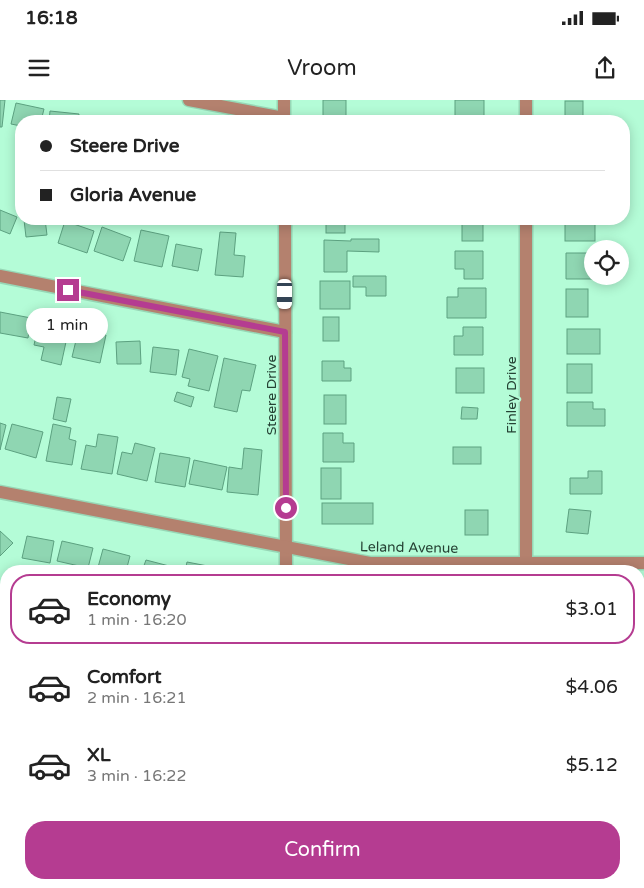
<!DOCTYPE html>
<html lang="en">
<head>
<meta charset="utf-8">
<style>
  :root { --surface:#fff; --page:#f6f6f6; --text:#222; --muted:#767676; --line:#e0e0e0; --accent:#b53c91 }
  body { margin:0; font-family:"Varela Round",sans-serif; background:var(--page); color:var(--text); height:100vh; display:flex; flex-direction:column; font-size:19px; white-space:nowrap }
  * { box-sizing:border-box; margin:0 }
  p { font-size:16px; color:var(--muted) }
  .icon { flex:none; width:28px; height:28px; fill:none; stroke:currentColor; stroke-width:2; stroke-linecap:round; stroke-linejoin:round }
  .map { position:relative; flex:1; overflow:hidden }
  .drawer { position:absolute; left:0px; top:465px; width:645px; height:324px; display:flex; flex-direction:column; background:var(--surface); border-radius:20px 20px 0 0; box-shadow:0 2px 12px #0003 }
  .drawer>* { flex:none }
  .guide { position:absolute; left:15px; top:15px; width:615px; height:110px; border-radius:20px; box-shadow:0 2px 12px #0003; display:grid; align-content:center; height:110px; padding:0 25px; background:var(--surface) }
  .buttons { position:absolute; left:584px; top:140px; display:grid; gap:10px }
  .buttons a { display:grid; place-items:center; width:45px; height:45px; border-radius:50%; background:var(--surface); box-shadow:0 2px 12px #0003; font-size:25px }
  .end { position:absolute; width:22px; height:22px; margin:-11px; border:6px solid #b53c91; background:#fff; box-shadow:0 0 0 2px #fff }
  .from { border-radius:50% }
  .bubble { position:absolute; height:35px; border-radius:18px; background:var(--surface); box-shadow:0 2px 12px #0003; font-size:16px; font-weight:600; line-height:35px; text-align:center }
  .car { position:absolute; width:15px; height:30px; margin:-15px -8px; border-radius:6px; box-shadow:0 0 4px 1px #0007; background:linear-gradient(#fff 24%,#345 0 40%,#fff 0 76%,#345 0 86%,#fff 0) }
  .guide b { display:flex; align-items:center; gap:18px; height:48px; font-size:19px }
  .guide b+b { border-top:1px solid var(--line) }
  .guide i { width:12px; height:12px; background:var(--text) }
  ul { padding:9px 0 0; list-style:none }
  li { display:flex; align-items:center; gap:15px; height:70px; margin:0 10px 8px; padding:0 15px; border:2px solid transparent; border-radius:20px }
  li div { flex:1 }
  li b { display:block; font-size:19px }
  li em { font-style:normal; font-weight:600 }
  li.selected { border-color:var(--accent) }
  li>.icon { width:45px; height:45px; stroke-width:1.5 }
  .button { display:flex; gap:10px; margin-top:auto; padding:10px 25px }
  .button a { flex:1; height:58px; border-radius:20px; background:var(--accent); color:#fff; font-size:20px; font-weight:600; line-height:58px; text-align:center }
  .status { display:flex; justify-content:space-between; align-items:center; height:35px; padding:0 25px; background:var(--surface); direction:ltr }
  .status svg { height:14px; fill:currentColor }
  header { display:flex; justify-content:space-between; align-items:center; height:65px; padding:0 25px; background:var(--surface); font-size:22px; font-weight:600 }
  .map>svg:first-child { display:block }
  .building { fill:#8fd6b2; stroke:#5ca180 }
  .lines { fill:none; stroke-linecap:round; stroke-linejoin:round }
  .minor-casing { stroke:#97d7b6; stroke-width:15 }
  .major-casing { stroke:#97d7b6; stroke-width:15 }
  .minor { stroke:#b4816e; stroke-width:12 }
  .major { stroke:#732f12; stroke-width:12 }
  .route { stroke:#b53c91; stroke-width:6 }
  .labels { text-anchor:middle; stroke-width:4.5; stroke-linejoin:round; paint-order:stroke }
  .street-label { font-size:14px; fill:#254234; stroke:#b4fcd7 }
</style>
</head>
<body>
<div class="status"><b>16:18</b><svg viewBox="0 0 49 12"><path d="M0 12V9h3v3zM5 12V6h3v6zM10 12V3h3v9zM15 12V0h3v12zM26 1h20v11H26zM47 4h2v5h-2z"/></svg></div>
<header><svg class="icon" aria-label="menu" viewBox="0 0 24 24"><path d="M4 6h16M4 12h16M4 18h16"/></svg>Vroom<svg class="icon" aria-label="share" viewBox="0 0 24 24"><path d="M12 15V3M7 8l5-5 5 5M5 13v7h14v-7"/></svg></header>
<div class="map">
<svg width="644" height="788" viewBox="0 0 644 788">
  <rect width="100%" height="100%" fill="#b4fcd7"/>
  <g class="building">
    <polygon points="0,0 5,0 2,27 0,27"/>
    <rect x="323" y="0" width="23" height="17"/>
    <rect x="455" y="0" width="29" height="21"/>
    <rect x="565" y="1" width="18" height="20"/>
    <polygon points="16,3 44,9 41,21 21,21 21,26 11,24"/>
    <polygon points="50,11 79,14 78,21 49,21"/>
    <polygon points="88,18 102,21 87,21"/>
    <polygon points="0,110 17,117 10,134 0,130"/>
    <polygon points="45,119 47,135 26,137 24,120"/>
    <rect x="326" y="119" width="19" height="14"/>
    <rect x="462" y="119" width="21" height="22"/>
    <rect x="565" y="119" width="30" height="22"/>
    <polygon points="65,121 94,131 87,153 58,143"/>
    <polygon points="102,127 131,138 123,161 94,151"/>
    <polygon points="141,130 169,136 162,167 134,161"/>
    <polygon points="220,132 236,133 234,155 245,156 243,177 215,175"/>
    <polygon points="351,139 379,139 379,152 347,151 347,172 324,172 324,140 351,141"/>
    <polygon points="176,144 202,149 198,171 172,166"/>
    <polygon points="455,151 483,151 483,179 464,179 464,169 455,169"/>
    <polygon points="566,153 592,153 592,176 603,176 603,179 566,179"/>
    <polygon points="353,176 386,176 386,196 366,196 366,187 353,187"/>
    <rect x="320" y="181" width="30" height="28"/>
    <polygon points="458,188 486,188 486,218 447,218 447,197 458,197"/>
    <rect x="566" y="189" width="22" height="28"/>
    <polygon points="0,212 31,218 28,238 0,233"/>
    <rect x="323" y="217" width="16" height="24"/>
    <polygon points="39,222 69,228 61,265 41,260 44,247 34,245"/>
    <polygon points="463,227 483,227 483,255 454,255 454,236 463,236"/>
    <polygon points="79,228 106,235 100,263 72,257"/>
    <rect x="567" y="229" width="33" height="25"/>
    <polygon points="140,241 141,264 117,264 116,242"/>
    <polygon points="153,247 179,250 176,275 150,272"/>
    <polygon points="189,249 218,256 209,291 188,286 190,279 182,277"/>
    <polygon points="224,258 256,265 250,291 242,290 237,312 214,307"/>
    <polygon points="322,261 344,261 344,268 351,268 351,281 322,281"/>
    <rect x="567" y="264" width="25" height="29"/>
    <rect x="456" y="268" width="28" height="25"/>
    <polygon points="177,292 194,297 191,307 174,301"/>
    <rect x="324" y="295" width="22" height="29"/>
    <polygon points="57,297 71,299 66,322 53,319"/>
    <polygon points="567,302 593,302 593,309 605,309 605,326 567,326"/>
    <polygon points="462,307 478,308 477,319 461,319"/>
    <polygon points="0,323 6,325 0,350"/>
    <polygon points="12,324 43,332 36,358 5,349"/>
    <polygon points="53,324 71,328 69,339 76,341 72,365 46,361"/>
    <polygon points="323,333 343,333 343,343 354,343 354,362 323,362"/>
    <polygon points="98,334 118,337 112,374 81,369 86,345 96,347"/>
    <polygon points="135,343 155,348 147,381 117,374 122,352 132,354"/>
    <rect x="453" y="347" width="28" height="17"/>
    <polygon points="244,348 262,350 258,395 227,392 229,367 242,369"/>
    <polygon points="160,353 190,358 185,387 155,382"/>
    <polygon points="194,360 227,367 222,390 189,384"/>
    <rect x="321" y="368" width="20" height="31"/>
    <polygon points="588,371 602,371 602,394 570,394 570,378 588,378"/>
    <rect x="322" y="403" width="51" height="21"/>
    <polygon points="569,409 591,411 588,434 566,432"/>
    <rect x="465" y="410" width="23" height="25"/>
    <polygon points="0,431 13,443 0,456"/>
    <polygon points="27,436 54,441 50,463 22,458"/>
    <polygon points="62,441 93,448 88,468 57,461"/>
    <polygon points="103,449 130,456 126,471 97,471"/>
    <polygon points="146,460 173,467 172,471 142,471"/>
    <polygon points="187,462 218,468 217,471 185,471"/>
    <polygon points="0,541 6,543 5,566 0,565"/>
    <polygon points="0,635 6,636 6,662 0,660"/>
  </g>
  <g class="lines">
    <g class="minor-casing">
      <g id="minor">
        <polyline points="189,0 284,18"/>
        <polyline points="526,0 526,21"/>
        <polyline points="284,21 284,0"/>
        <polyline points="285,119 286,471"/>
        <polyline points="526,119 526,471"/>
        <polyline points="0,176 285,232"/>
        <polyline points="0,392 370,463 644,463"/>
        <polyline points="0,602 6,603"/>
      </g>
    </g>
    <g class="major-casing">
      <g id="major">
        <polyline points="639,757 644,757"/>
        <polyline points="0,763 6,762"/>
        <polyline points="639,782 644,782"/>
        <polyline points="0,786 227,783 565,782"/>
      </g>
    </g>
    <use href="#minor" class="minor"/>
    <use href="#major" class="major"/>
  </g>
  <g class="lines">
    <polyline class="route" points="68,190 285,232 286,408"/>
  </g>
  <g class="labels">
    <g class="street-label">
      <text transform="translate(271 295) rotate(-90)" y="5">Steere Drive</text>
      <text transform="translate(511 295) rotate(-90)" y="5">Finley Drive</text>
      <text transform="translate(409 447) rotate(1)" y="5">Leland Avenue</text>
    </g>
  </g>
</svg>
<div class="buttons">
<a><svg class="icon" aria-label="locate" viewBox="0 0 24 24"><circle cx="12" cy="12" r="6"/><path d="M12 2v4M12 18v4M2 12h4M18 12h4"/></svg></a>
</div>
<i class="end from" style="left:286px;top:408px"></i>
<i class="end" style="left:68px;top:190px"></i>
<div class="bubble" style="left:26px;top:208px;width:82px">1 min</div>
<i class="car" style="left:285px;top:194px;rotate:180deg"></i>
<div class="guide">
<b><i class="from"></i>Steere Drive</b>
<b><i></i>Gloria Avenue</b>
</div>
<section class="drawer">
<ul>
<li class="selected"><svg class="icon" aria-label="car" viewBox="0 0 24 24"><path d="M5 17H2v-5l4-1 3-4h7l3 4 3 1v5h-3M9 17h6M6 11h13"/><circle cx="7" cy="17" r="2"/><circle cx="17" cy="17" r="2"/></svg><div><b>Economy</b><p>1 min · 16:20</p></div><em>$3.01</em></li>
<li><svg class="icon" aria-label="car" viewBox="0 0 24 24"><path d="M5 17H2v-5l4-1 3-4h7l3 4 3 1v5h-3M9 17h6M6 11h13"/><circle cx="7" cy="17" r="2"/><circle cx="17" cy="17" r="2"/></svg><div><b>Comfort</b><p>2 min · 16:21</p></div><em>$4.06</em></li>
<li><svg class="icon" aria-label="car" viewBox="0 0 24 24"><path d="M5 17H2v-5l4-1 3-4h7l3 4 3 1v5h-3M9 17h6M6 11h13"/><circle cx="7" cy="17" r="2"/><circle cx="17" cy="17" r="2"/></svg><div><b>XL</b><p>3 min · 16:22</p></div><em>$5.12</em></li>
</ul>
<div class="button"><a>Confirm</a></div>
</section>
</div>
</body>
</html>
